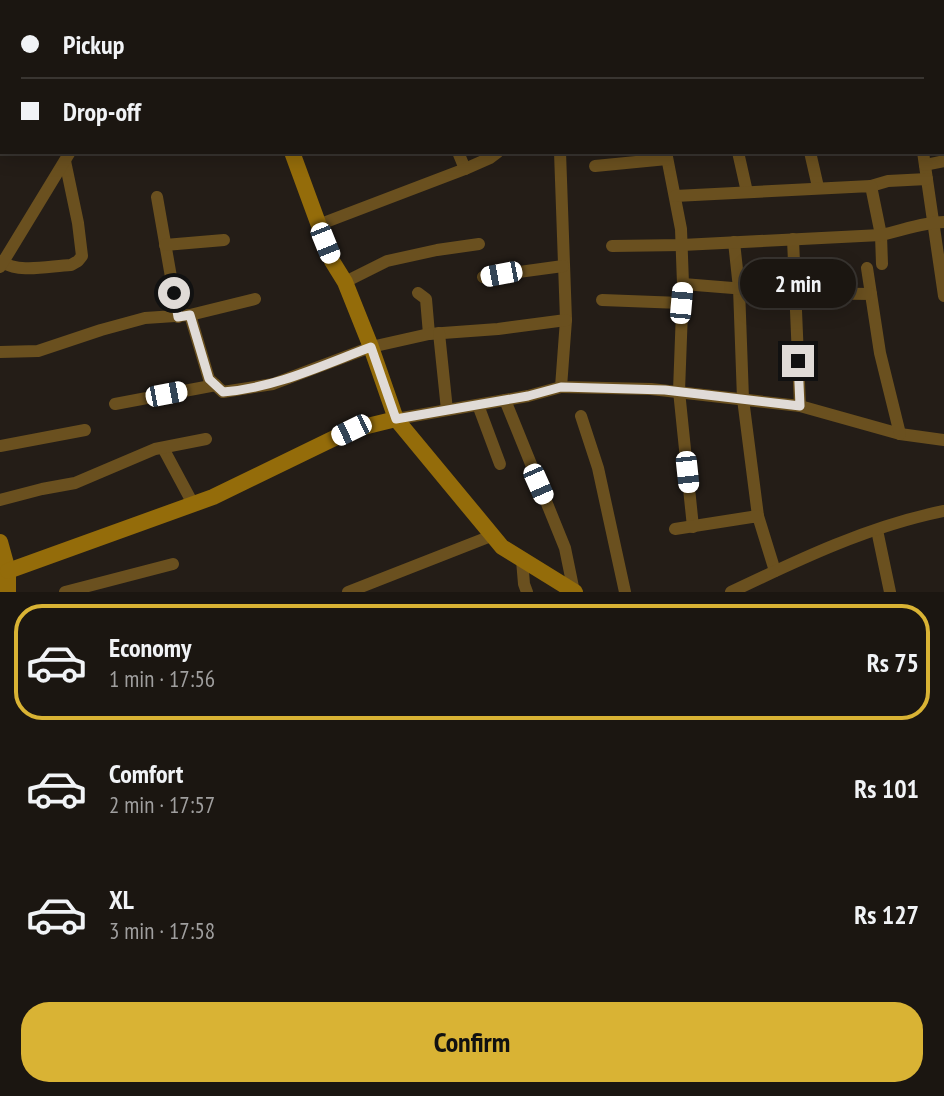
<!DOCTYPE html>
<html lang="en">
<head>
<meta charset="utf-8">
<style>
  :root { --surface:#1b1611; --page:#28231f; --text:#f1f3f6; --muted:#a09f9f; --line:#393531; --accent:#d9b334 }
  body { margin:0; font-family:"PT Sans Narrow",sans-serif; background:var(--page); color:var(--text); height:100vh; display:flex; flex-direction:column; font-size:26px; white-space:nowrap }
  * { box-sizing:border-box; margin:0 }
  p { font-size:23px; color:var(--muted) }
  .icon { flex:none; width:38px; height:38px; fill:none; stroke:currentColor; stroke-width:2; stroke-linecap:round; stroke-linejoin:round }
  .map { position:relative; height:592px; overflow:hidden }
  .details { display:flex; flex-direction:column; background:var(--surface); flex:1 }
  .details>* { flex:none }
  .top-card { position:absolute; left:0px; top:0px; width:945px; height:154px; box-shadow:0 4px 18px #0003,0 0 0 2px var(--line); display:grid; align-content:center; height:154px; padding:0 21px; background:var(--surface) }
  .end { position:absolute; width:32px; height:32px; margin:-16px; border:9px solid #e0dbd7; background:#111; box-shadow:0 0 0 4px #111 }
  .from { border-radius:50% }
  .bubble { position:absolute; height:49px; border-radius:24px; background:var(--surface); box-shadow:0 4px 18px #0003,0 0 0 2px var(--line); font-size:23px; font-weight:600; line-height:49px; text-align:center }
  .car { position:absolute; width:21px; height:42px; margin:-21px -10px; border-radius:9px; box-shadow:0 0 5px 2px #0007; background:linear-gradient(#fff 24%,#345 0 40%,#fff 0 76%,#345 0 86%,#fff 0) }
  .top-card b { display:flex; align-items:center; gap:24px; height:66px; font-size:26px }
  .top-card b+b { border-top:2px solid var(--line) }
  .top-card i { width:18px; height:18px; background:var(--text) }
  ul { padding:12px 0 0; list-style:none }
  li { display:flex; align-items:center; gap:21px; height:116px; margin:0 14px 10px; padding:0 7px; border:4px solid transparent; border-radius:28px }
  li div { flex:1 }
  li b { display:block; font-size:26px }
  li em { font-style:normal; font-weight:600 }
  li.selected { border-color:var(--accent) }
  li>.icon { width:63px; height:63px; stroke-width:1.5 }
  .primary-button { display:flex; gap:14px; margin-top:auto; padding:14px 21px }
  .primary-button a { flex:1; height:80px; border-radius:28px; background:var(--accent); color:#111; font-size:28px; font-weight:600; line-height:80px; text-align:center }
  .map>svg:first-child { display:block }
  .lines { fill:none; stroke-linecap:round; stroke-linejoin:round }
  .street { stroke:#6a501f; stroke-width:12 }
  .secondary { stroke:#946c0a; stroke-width:16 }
  .route { stroke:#e0dbd7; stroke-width:9 }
</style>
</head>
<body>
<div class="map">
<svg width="944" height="592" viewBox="0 0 944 592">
  <rect width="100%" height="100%" fill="#241d17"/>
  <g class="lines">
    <g class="street">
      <polyline points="368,0 369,2"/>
      <polyline points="662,0 663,2"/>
      <polyline points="702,0 703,2"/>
      <polyline points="137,2 138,0"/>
      <polyline points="301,2 306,0"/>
      <polyline points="683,2 686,0"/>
      <polyline points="943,91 944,91"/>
      <polyline points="458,152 465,169"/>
      <polyline points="560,152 566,320 561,387 651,389 800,406 900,434 944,440"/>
      <polyline points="666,152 681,229 683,284 679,391 693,527"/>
      <polyline points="738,152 747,192"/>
      <polyline points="810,152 818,187"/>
      <polyline points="923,152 944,296"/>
      <polyline points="925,165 944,161"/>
      <polyline points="595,166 667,159"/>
      <polyline points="871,186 888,181 927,179"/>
      <polyline points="675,196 871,186 881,235 882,264"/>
      <polyline points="157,197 178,317"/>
      <polyline points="318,225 465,169 490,158 498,152"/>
      <polyline points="793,239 800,406"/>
      <polyline points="734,242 739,288 743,399 758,516"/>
      <polyline points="165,245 224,240"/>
      <path d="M 612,246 L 682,245 L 881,235 C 901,231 923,222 944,222"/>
      <path d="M 0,261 C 20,274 48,266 71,265 L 78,261 L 82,256 L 78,223 L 65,161"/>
      <polyline points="0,267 70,152"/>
      <polyline points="867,268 880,353 900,434"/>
      <polyline points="483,277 563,266"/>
      <polyline points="345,282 387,261 437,250 479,244"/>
      <polyline points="683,284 795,293 871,294"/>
      <polyline points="418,293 426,299 429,334"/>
      <polyline points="602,300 681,303"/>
      <polyline points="190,315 209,379 223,392 273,384 371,347 429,334 498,329 566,320"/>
      <polyline points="439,333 447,410"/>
      <polyline points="0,352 38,351 101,330 145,318 190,315 255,299"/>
      <polyline points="505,400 565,548 574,592"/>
      <polyline points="115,404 216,385"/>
      <polyline points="478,405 500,464"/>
      <polyline points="581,416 598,468 625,592"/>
      <polyline points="396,419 528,396 561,387"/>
      <polyline points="0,446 85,430"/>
      <polyline points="163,448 192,502"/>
      <polyline points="0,500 42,489 75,483 155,449 206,439"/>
      <polyline points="675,529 758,516 775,571"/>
      <polyline points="877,530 890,592"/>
      <polyline points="522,560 524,584 527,592"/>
      <polyline points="65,592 173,564"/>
      <polyline points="348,592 491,536"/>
      <path d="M 731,592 C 800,559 869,526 944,511"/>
    </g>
    <g class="secondary">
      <polyline points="242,0 243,2"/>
      <polyline points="292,152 332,261 345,282 371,347 396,419 502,547 575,592"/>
      <polyline points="0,542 8,571 8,592"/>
      <polyline points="8,571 213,497 351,430 396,419"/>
    </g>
  </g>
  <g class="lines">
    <path class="route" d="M 174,293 L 178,317 L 190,315 L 209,379 L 223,392 C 275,388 323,365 371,347 L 396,419 L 528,396 L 561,387 L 665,390 L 800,406 L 798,361"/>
  </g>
</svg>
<i class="end from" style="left:174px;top:293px"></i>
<i class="end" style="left:798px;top:361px"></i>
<div class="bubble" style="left:740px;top:259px;width:116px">2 min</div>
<i class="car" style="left:325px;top:243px;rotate:158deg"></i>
<i class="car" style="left:501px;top:274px;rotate:259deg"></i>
<i class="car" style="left:681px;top:303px;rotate:5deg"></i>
<i class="car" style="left:166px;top:394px;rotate:79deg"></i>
<i class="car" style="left:351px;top:430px;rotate:244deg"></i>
<i class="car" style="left:687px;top:472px;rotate:174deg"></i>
<i class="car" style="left:538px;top:484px;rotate:156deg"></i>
<div class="top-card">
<b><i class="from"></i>Pickup</b>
<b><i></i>Drop-off</b>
</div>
</div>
<section class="details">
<ul>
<li class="selected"><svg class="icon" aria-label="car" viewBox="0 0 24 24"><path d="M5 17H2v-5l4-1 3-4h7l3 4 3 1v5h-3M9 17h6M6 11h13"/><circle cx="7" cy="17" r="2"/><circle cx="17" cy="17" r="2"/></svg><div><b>Economy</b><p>1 min · 17:56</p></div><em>Rs 75</em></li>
<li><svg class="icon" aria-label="car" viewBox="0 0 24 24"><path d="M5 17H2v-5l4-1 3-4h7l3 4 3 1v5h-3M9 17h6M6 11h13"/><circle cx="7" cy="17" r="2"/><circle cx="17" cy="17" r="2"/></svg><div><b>Comfort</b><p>2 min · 17:57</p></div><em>Rs 101</em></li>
<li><svg class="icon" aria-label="car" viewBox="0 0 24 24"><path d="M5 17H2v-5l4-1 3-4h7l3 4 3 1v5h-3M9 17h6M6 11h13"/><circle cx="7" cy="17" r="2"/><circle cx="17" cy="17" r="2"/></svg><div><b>XL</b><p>3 min · 17:58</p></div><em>Rs 127</em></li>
</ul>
<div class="primary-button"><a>Confirm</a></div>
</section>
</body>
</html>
